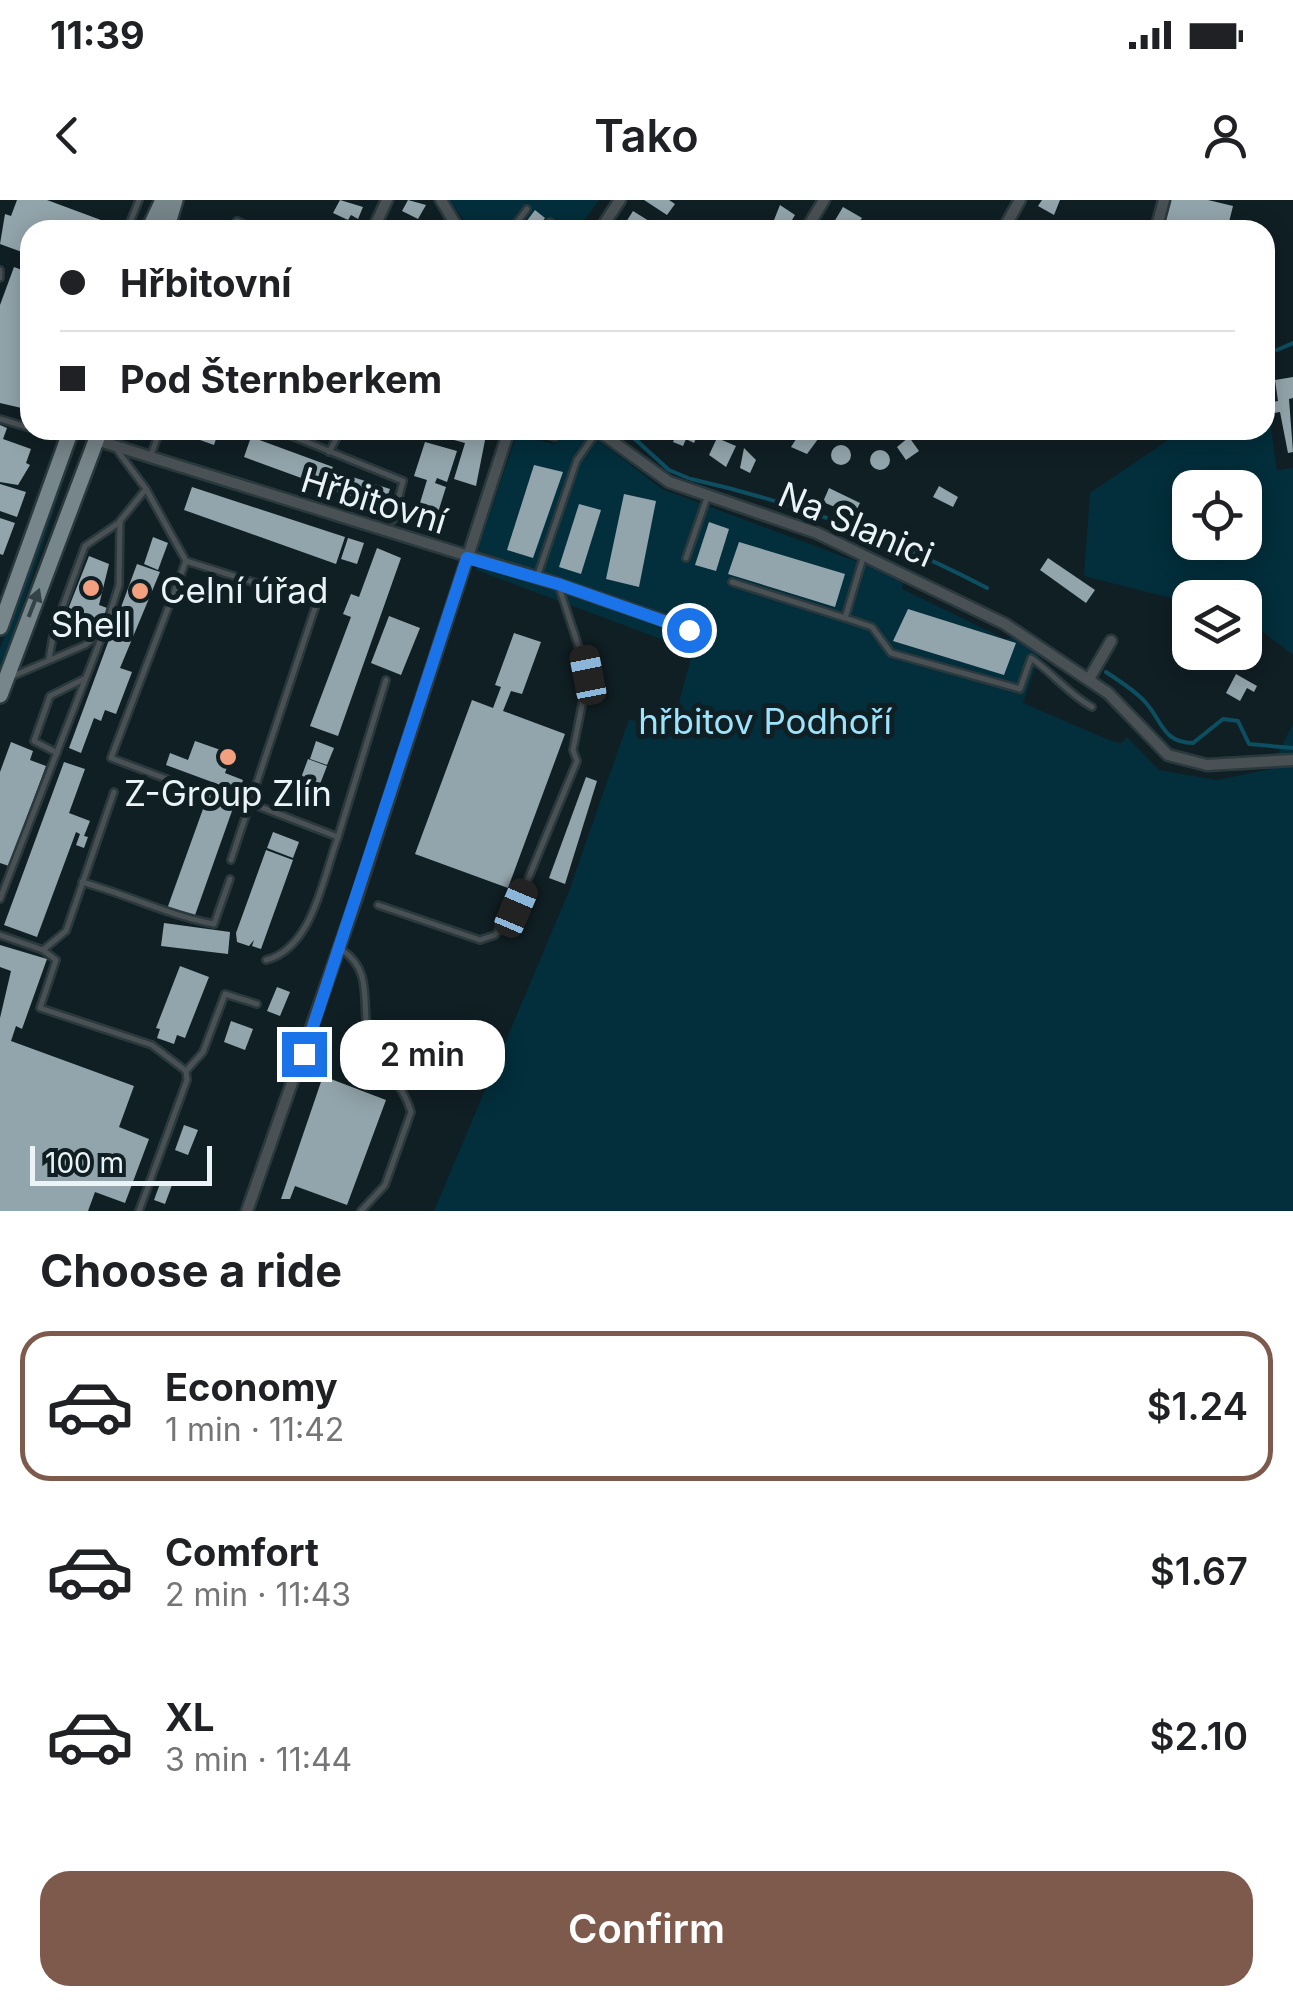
<!DOCTYPE html>
<html lang="en">
<head>
<meta charset="utf-8">
<style>
  :root { --surface:#fff; --page:#f6f6f6; --text:#202124; --muted:#757577; --line:#e0e0e0; --accent:#7e5a4d }
  body { margin:0; font-family:Inter,sans-serif; background:var(--page); color:var(--text); height:100vh; display:flex; flex-direction:column; font-size:38px; white-space:nowrap }
  * { box-sizing:border-box; margin:0 }
  p { font-size:32px; color:var(--muted) }
  .icon { flex:none; width:55px; height:55px; fill:none; stroke:currentColor; stroke-width:2; stroke-linecap:round; stroke-linejoin:round }
  .map { position:relative; height:1011px; overflow:hidden }
  .side { display:flex; flex-direction:column; background:var(--surface); flex:1 }
  .side>* { flex:none }
  .top-card { position:absolute; left:20px; top:20px; width:1255px; height:220px; border-radius:30px; box-shadow:0 5px 25px #0003; display:grid; align-content:center; height:220px; padding:0 40px; background:var(--surface) }
  .buttons { position:absolute; left:1172px; top:270px; display:grid; gap:20px }
  .buttons a { display:grid; place-items:center; width:90px; height:90px; border-radius:20px; background:var(--surface); box-shadow:0 5px 25px #0003; font-size:50px }
  .scale { position:absolute; left:30px; bottom:25px; width:182px; box-sizing:border-box; padding-left:10px; border:5px solid #eaf4f8; border-top:0; font-size:28px; line-height:35px; white-space:nowrap; color:#eaf4f8; -webkit-text-stroke:8px #101f24; paint-order:stroke }
  .end { position:absolute; width:45px; height:45px; margin:-22px; border:12px solid #1a73e8; background:#fff; box-shadow:0 0 0 5px #fff }
  .from { border-radius:50% }
  .bubble { position:absolute; height:70px; border-radius:30px; background:var(--surface); box-shadow:0 5px 25px #0003; font-size:32px; font-weight:600; line-height:70px; text-align:center }
  .car { position:absolute; width:30px; height:60px; margin:-30px -15px; border-radius:12px; box-shadow:0 0 8px 2px #0007; background:linear-gradient(#222 24%,#8ab4d8 0 40%,#222 0 76%,#8ab4d8 0 86%,#222 0) }
  .top-card b { display:flex; align-items:center; gap:35px; height:95px; font-size:38px }
  .top-card b+b { border-top:2px solid var(--line) }
  .top-card i { width:25px; height:25px; background:var(--text) }
  ul { padding:0; list-style:none }
  li { display:flex; align-items:center; gap:30px; height:150px; margin:0 20px 15px; padding:0 20px; border:5px solid transparent; border-radius:30px }
  li div { flex:1 }
  li b { display:block; font-size:38px }
  li em { font-style:normal; font-weight:600 }
  li.current { border-color:var(--accent) }
  li>.icon { width:90px; height:90px; stroke-width:1.5 }
  h2 { padding:0 40px; font-size:45px; line-height:120px }
  .cta { display:flex; gap:20px; margin-top:auto; padding:20px 40px }
  .cta a { flex:1; height:115px; border-radius:30px; background:var(--accent); color:#fff; font-size:40px; font-weight:600; line-height:115px; text-align:center }
  .status { display:flex; justify-content:space-between; align-items:center; height:70px; padding:0 50px; background:var(--surface); direction:ltr }
  .status svg { height:28px; fill:currentColor }
  header { display:flex; justify-content:space-between; align-items:center; height:130px; padding:0 40px; background:var(--surface); font-size:45px; font-weight:600 }
  .map>svg:first-child { display:block }
  .green { fill:#032e3b; fill-rule:evenodd }
  .lines { fill:none; stroke-linecap:round; stroke-linejoin:round }
  .stream { stroke:#0d4e61; stroke-width:4 }
  .building { fill:#93a5ac }
  .service-casing { stroke:#2a393d; stroke-width:10 }
  .minor-casing { stroke:#2a393d; stroke-width:15 }
  .primary-casing { stroke:#2a393d; stroke-width:20 }
  .service { stroke:#4a5154; stroke-width:5 }
  .minor { stroke:#4a5154; stroke-width:10 }
  .primary { stroke:#77868b; stroke-width:15 }
  .oneway { fill:#344348 }
  .route { stroke:#1a73e8; stroke-width:12 }
  .poi-dot { fill:#f2a07f; stroke:#101f24; stroke-width:4 }
  .labels { text-anchor:middle; stroke-width:10; stroke-linejoin:round; paint-order:stroke }
  .street-label { font-size:35px; fill:#eaf4f8; stroke:#101f24 }
  .poi-label { font-size:35px; fill:#eaf4f8; stroke:#101f24 }
  .park-label { font-size:35px; fill:#9de3fc; stroke:#101f24 }
</style>
</head>
<body>
<div class="status"><b>11:39</b><svg viewBox="0 0 49 12"><path d="M0 12V9h3v3zM5 12V6h3v6zM10 12V3h3v9zM15 12V0h3v12zM26 1h20v11H26zM47 4h2v5h-2z"/></svg></div>
<header><svg class="icon" aria-label="back" viewBox="0 0 24 24"><path d="M15 5l-7 7 7 7"/></svg>Tako<svg class="icon" aria-label="person" viewBox="0 0 24 24"><circle cx="12" cy="8" r="4"/><path d="M4 21q1-7 8-7t8 7"/></svg></header>
<div class="map">
<svg width="1293" height="1011" viewBox="0 0 1293 1011">
  <rect width="100%" height="100%" fill="#101f24"/>
  <g class="green">
    <polygon points="449,0 599,0 577,30 471,30"/>
    <path d="M 1265,186 L 1277,270 L 1293,268 L 1293,455 L 1245,418 L 1245,398 L 1190,398 L 1190,403 L 1084,376 L 1090,293 L 1174,236 L 1203,230 L 1265,230 ZM 1190,288 L 1245,288 L 1245,342 L 1190,342 Z"/>
    <polygon points="574,230 585,230 662,289 904,379 902,389 1005,439 1016,437 1040,454 1023,503 1114,542 1122,543 1127,537 1159,570 1217,580 1270,569 1293,524 1293,1011 434,1011 569,691 629,519 671,532 693,451 476,370 479,346 516,236 555,244"/>
    <polygon points="65,277 0,473 0,448"/>
  </g>
  <g class="lines">
    <g class="stream">
      <polyline points="443,11 449,30"/>
      <polyline points="1277,150 1293,143"/>
      <polyline points="625,230 669,270 688,278"/>
      <path d="M 691,279 C 793,302 894,339 987,388"/>
      <path d="M 1106,472 C 1119,481 1136,491 1146,503 C 1163,522 1162,542 1193,543 L 1223,519 L 1238,521 L 1249,544 L 1293,548"/>
    </g>
  </g>
  <g class="building">
    <polygon points="17,0 47,0 109,23 113,30 30,30 30,55 0,44 5,14 11,16"/>
    <polygon points="340,0 363,7 358,19 351,15 348,20 333,13"/>
    <polygon points="408,0 426,5 418,19 402,11"/>
    <polygon points="644,0 669,0 675,4 667,15"/>
    <polygon points="1042,0 1060,0 1054,15 1038,6"/>
    <polygon points="1171,0 1208,0 1233,6 1227,30 1163,30"/>
    <polygon points="780,5 795,15 786,30 772,25"/>
    <polygon points="843,7 862,18 854,30 834,22"/>
    <polygon points="535,10 545,18 538,27 520,30"/>
    <polygon points="633,11 649,21 644,30 621,30"/>
    <polygon points="14,67 30,73 30,210 0,203 0,105"/>
    <polygon points="1293,177 1293,198 1289,199 1293,252 1288,253 1280,212 1274,213 1272,202 1278,201 1275,180"/>
    <polygon points="0,225 7,228 3,239 31,249 26,263 30,265 18,285 0,282"/>
    <polygon points="188,230 219,230 214,245 186,235"/>
    <polygon points="457,230 487,230 476,286 454,279 465,243 454,240"/>
    <polygon points="678,230 700,230 694,243 686,239 683,246 673,242"/>
    <polygon points="802,230 821,235 807,254 791,247"/>
    <polygon points="251,237 333,267 326,287 244,257"/>
    <polygon points="909,237 919,251 906,260 897,247"/>
    <polygon points="717,238 736,246 726,267 709,255"/>
    <polygon points="425,242 457,251 447,282 437,278 435,283 446,287 435,322 416,316 427,280 414,276"/>
    <circle cx="841" cy="255" r="10"/>
    <polygon points="744,248 756,260 750,273 740,268"/>
    <circle cx="880" cy="260" r="10"/>
    <polygon points="534,265 563,272 533,358 507,350"/>
    <polygon points="334,271 390,289 384,306 328,289"/>
    <polygon points="0,284 26,292 17,317 0,311"/>
    <polygon points="939,286 958,297 953,307 933,297"/>
    <polygon points="192,287 345,337 336,364 184,310"/>
    <polygon points="829,288 860,303 854,315 823,302"/>
    <polygon points="624,294 656,301 639,387 606,379"/>
    <polygon points="579,304 601,310 581,374 559,367"/>
    <polygon points="0,318 15,323 3,355 0,354"/>
    <polygon points="709,322 729,329 716,371 695,365"/>
    <polygon points="153,337 168,343 158,370 144,364"/>
    <polygon points="348,338 364,343 357,364 341,359"/>
    <polygon points="739,342 845,374 835,407 728,374"/>
    <polygon points="377,348 401,358 338,536 310,526 351,417 343,414 351,394 359,397"/>
    <polygon points="89,356 109,364 99,405 110,409 103,426 93,422 86,439 50,425 57,408 67,412"/>
    <polygon points="1048,358 1095,390 1086,403 1040,370"/>
    <polygon points="137,364 160,372 120,468 132,472 116,514 105,510 101,521 94,518 81,553 69,548"/>
    <polygon points="908,409 1016,443 1004,475 893,441"/>
    <polygon points="389,416 420,428 401,475 371,463"/>
    <polygon points="514,433 541,442 522,494 511,491 503,511 565,534 508,688 415,654 472,500 493,508 501,487 495,485"/>
    <polygon points="1236,474 1257,486 1254,492 1247,488 1240,501 1226,493"/>
    <polygon points="195,541 232,554 225,573 243,580 239,592 166,565 170,553 188,560"/>
    <polygon points="316,541 334,548 327,565 310,559"/>
    <polygon points="11,542 33,551 30,560 46,566 9,666 0,663 0,572"/>
    <polygon points="308,559 327,566 310,610 298,605 307,581 301,578"/>
    <polygon points="64,562 85,569 69,613 90,621 84,636 88,637 84,648 76,645 80,634 76,632 37,737 4,725"/>
    <polygon points="586,577 597,581 565,684 549,678"/>
    <polygon points="212,584 238,594 194,718 167,709"/>
    <polygon points="273,632 299,642 293,658 267,648"/>
    <polygon points="266,650 293,660 261,749 252,746 254,740 249,746 237,742 236,733"/>
    <polygon points="164,723 230,732 228,754 161,746"/>
    <polygon points="0,745 47,759 22,829 16,826 11,841 134,886 119,927 149,939 125,1003 95,992 88,1011 0,1011 0,818 11,771 0,767"/>
    <polygon points="180,766 209,777 185,838 177,835 174,844 157,838 160,829 156,828"/>
    <polygon points="277,787 290,792 280,816 267,811"/>
    <polygon points="231,821 253,829 245,850 224,842"/>
    <polygon points="323,876 386,900 347,1005 295,986 290,999 281,999"/>
    <polygon points="184,925 198,930 188,955 175,950"/>
    <polygon points="161,981 172,985 165,1004 154,1000"/>
  </g>
  <g class="lines">
    <g class="service-casing">
      <g id="service">
        <polyline points="127,30 139,0"/>
        <polyline points="232,30 237,21 256,30"/>
        <polyline points="511,30 527,9"/>
        <polyline points="545,30 550,22"/>
        <polyline points="0,70 0,78"/>
        <polyline points="0,219 30,228"/>
        <polyline points="51,230 66,237"/>
        <polyline points="277,230 403,281 393,320"/>
        <polyline points="527,230 555,237 565,230"/>
        <polyline points="329,252 341,230"/>
        <polyline points="151,255 160,230"/>
        <polyline points="146,289 186,361 317,402 231,660"/>
        <polyline points="686,358 707,298"/>
        <polyline points="186,361 111,558 201,592"/>
        <polyline points="537,377 577,260 596,233"/>
        <polyline points="732,382 845,418 863,358"/>
        <path d="M 845,418 L 872,427 L 891,453 L 1020,489 L 1031,458 C 1054,474 1067,493 1092,507"/>
        <polyline points="49,459 54,430 85,346 120,322"/>
        <polyline points="13,476 85,445 105,429 119,385 120,321 146,289 117,250"/>
        <polyline points="57,553 34,541 50,496 84,479"/>
        <polyline points="250,603 338,637 386,480"/>
        <path d="M 82,682 C 129,695 167,715 214,724 L 230,679"/>
        <polyline points="0,699 104,431"/>
        <polyline points="378,705 480,740 495,735 516,708 577,561 573,550 588,475 558,384"/>
        <polyline points="0,735 43,750 66,731 114,592"/>
        <polyline points="43,750 56,760 40,808 152,845 186,871 187,880 139,1011"/>
        <path d="M 342,750 C 377,773 358,811 371,845 C 380,869 403,882 411,912 L 385,985 L 361,1011"/>
        <path d="M 266,760 C 313,748 323,677 338,637"/>
        <polyline points="186,871 203,852 225,794 257,804"/>
      </g>
    </g>
    <g class="minor-casing">
      <g id="minor">
        <polyline points="441,0 459,30"/>
        <polyline points="373,30 387,0"/>
        <polyline points="600,30 620,0"/>
        <polyline points="806,30 824,0"/>
        <polyline points="1003,30 1020,0"/>
        <polyline points="1156,30 1164,0"/>
        <polyline points="597,230 669,282 817,333 1005,424 1108,493 1168,555 1207,565 1293,560"/>
        <polyline points="855,230 871,230"/>
        <polyline points="96,240 558,384 694,431"/>
        <polyline points="1089,479 1111,441"/>
        <polyline points="247,1011 357,697 509,230"/>
      </g>
    </g>
    <g class="primary-casing">
      <g id="primary">
        <polyline points="149,30 163,0"/>
        <polyline points="166,30 175,0"/>
        <polyline points="0,427 71,230"/>
        <polyline points="0,495 100,230"/>
      </g>
    </g>
    <use href="#service" class="service"/>
    <use href="#minor" class="minor"/>
    <use href="#primary" class="primary"/>
  </g>
  <defs><path id="oneway-solid" d="M-6-.8H1V-3.2L6.5 0L1 3.2V.8H-6Z" transform="scale(2.5)"/></defs>
  <use class="oneway" href="#oneway-solid" transform="translate(34 403) rotate(-69)"/>
  <g class="lines">
    <polyline class="route" points="304,854 467,358 558,384 689,430"/>
  </g>
  <g class="poi-dot">
    <circle cx="91" cy="388" r="10"/>
    <circle cx="140" cy="391" r="10"/>
    <circle cx="228" cy="557" r="10"/>
  </g>
  <g class="labels">
    <g class="street-label">
      <text transform="translate(374 301) rotate(17)" y="12">Hřbitovní</text>
      <text transform="translate(856 325) rotate(23)" y="12">Na Slanici</text>
    </g>
    <g class="poi-label">
      <text x="160" y="403" text-anchor="start">Celní úřad</text>
      <text x="91" y="437">Shell</text>
      <text x="228" y="606">Z-Group Zlín</text>
    </g>
    <g class="park-label">
      <text x="765" y="534">hřbitov Podhoří</text>
    </g>
  </g>
</svg>
<div class="buttons">
<a><svg class="icon" aria-label="locate" viewBox="0 0 24 24"><circle cx="12" cy="12" r="6"/><path d="M12 2v4M12 18v4M2 12h4M18 12h4"/></svg></a>
<a><svg class="icon" aria-label="layers" viewBox="0 0 24 24"><path d="M12 4l9 5-9 5-9-5zM3 14l9 5 9-5"/></svg></a>
</div>
<div class="scale">100 m</div>
<i class="end from" style="left:689px;top:430px"></i>
<i class="end" style="left:304px;top:854px"></i>
<div class="bubble" style="left:340px;top:820px;width:165px">2 min</div>
<i class="car" style="left:588px;top:475px;rotate:349deg"></i>
<i class="car" style="left:516px;top:708px;rotate:23deg"></i>
<div class="top-card">
<b><i class="from"></i>Hřbitovní</b>
<b><i></i>Pod Šternberkem</b>
</div>
</div>
<section class="side">
<h2>Choose a ride</h2>
<ul>
<li class="current"><svg class="icon" aria-label="car" viewBox="0 0 24 24"><path d="M5 17H2v-5l4-1 3-4h7l3 4 3 1v5h-3M9 17h6M6 11h13"/><circle cx="7" cy="17" r="2"/><circle cx="17" cy="17" r="2"/></svg><div><b>Economy</b><p>1 min · 11:42</p></div><em>$1.24</em></li>
<li><svg class="icon" aria-label="car" viewBox="0 0 24 24"><path d="M5 17H2v-5l4-1 3-4h7l3 4 3 1v5h-3M9 17h6M6 11h13"/><circle cx="7" cy="17" r="2"/><circle cx="17" cy="17" r="2"/></svg><div><b>Comfort</b><p>2 min · 11:43</p></div><em>$1.67</em></li>
<li><svg class="icon" aria-label="car" viewBox="0 0 24 24"><path d="M5 17H2v-5l4-1 3-4h7l3 4 3 1v5h-3M9 17h6M6 11h13"/><circle cx="7" cy="17" r="2"/><circle cx="17" cy="17" r="2"/></svg><div><b>XL</b><p>3 min · 11:44</p></div><em>$2.10</em></li>
</ul>
<div class="cta"><a>Confirm</a></div>
</section>
</body>
</html>
